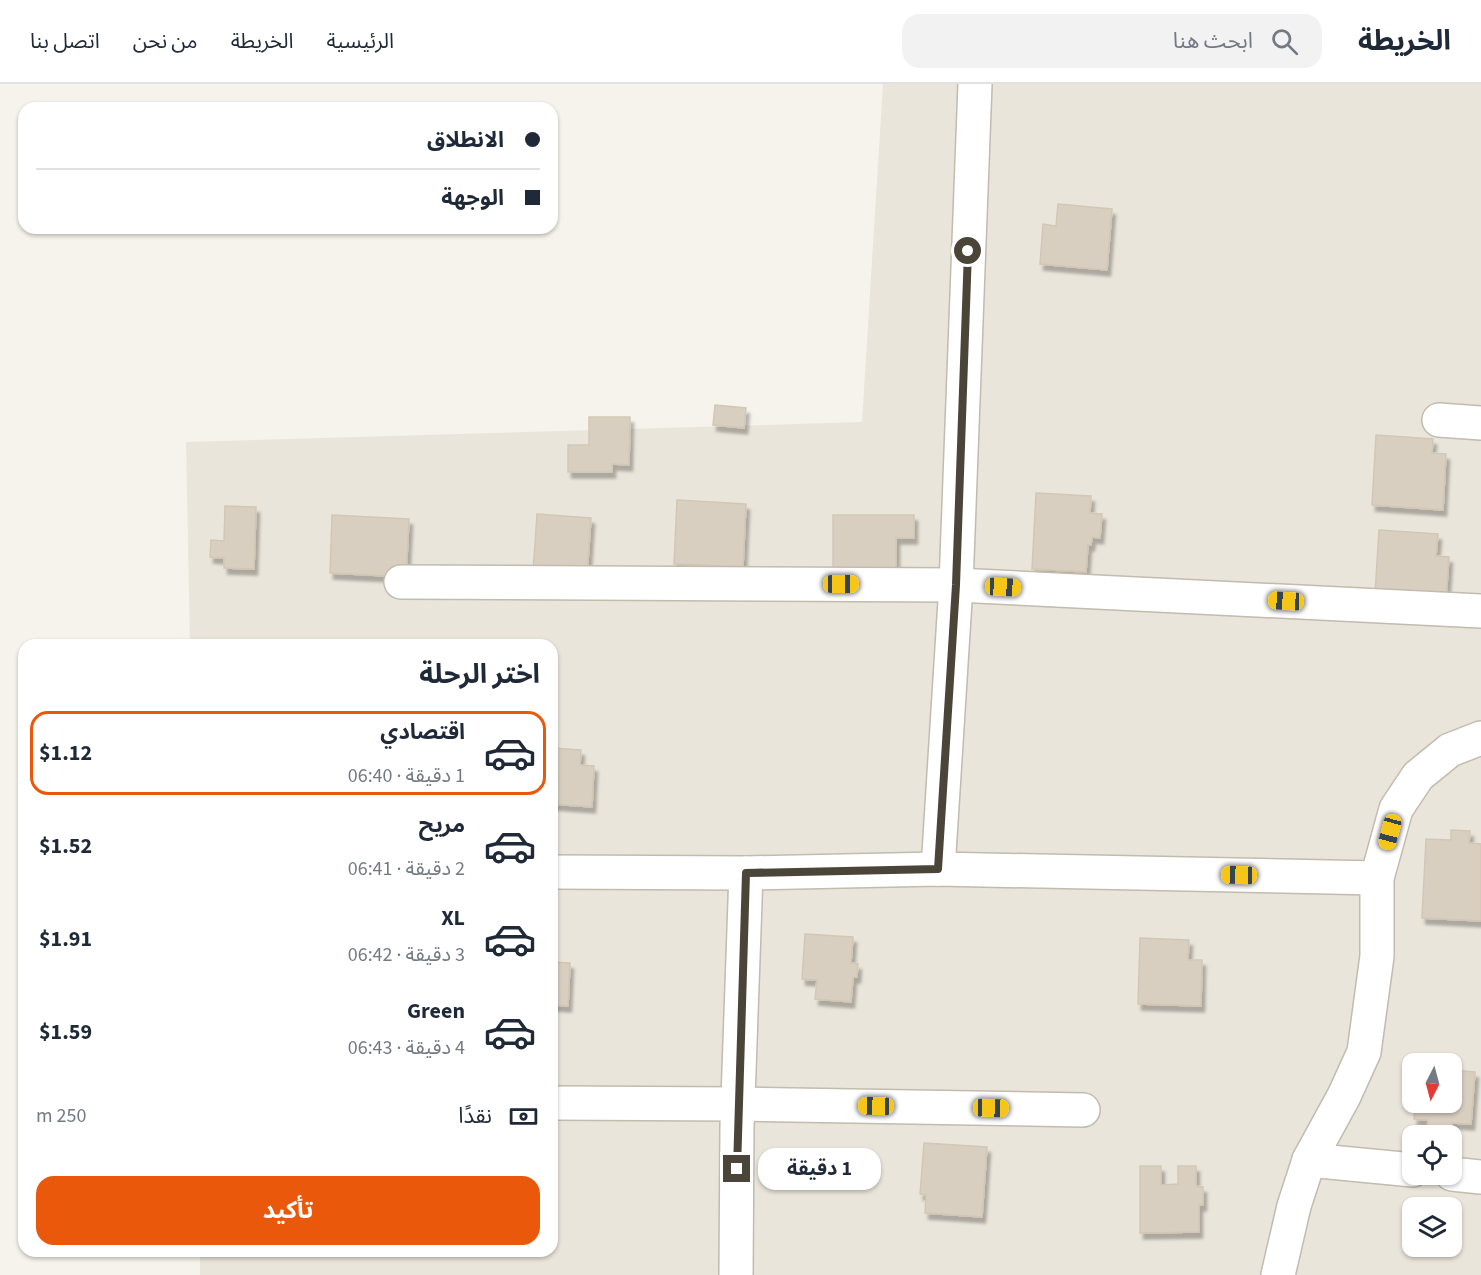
<!DOCTYPE html>
<html lang="ar">
<head>
<meta charset="utf-8">
<style>
  :root { --surface:#fff; --page:#f2f2f3; --text:#1f2937; --muted:#747a83; --line:#e0e1e3; --accent:#ea580c }
  body { margin:0; font-family:"Source Sans 3","Noto Sans Arabic",sans-serif; background:var(--page); color:var(--text); direction:rtl; height:100vh; display:flex; flex-direction:column; font-size:22px; white-space:nowrap }
  * { box-sizing:border-box; margin:0 }
  p { font-size:20px; color:var(--muted) }
  .icon { flex:none; width:33px; height:33px; fill:none; stroke:currentColor; stroke-width:2; stroke-linecap:round; stroke-linejoin:round }
  .map { position:relative; flex:1; overflow:hidden; direction:ltr }
  .drawer { position:absolute; left:18px; top:555px; width:540px; height:618px; display:flex; flex-direction:column; background:var(--surface); border-radius:18px; box-shadow:0 2px 4px #0004; direction:rtl }
  .drawer>* { flex:none }
  .banner { position:absolute; left:18px; top:18px; width:540px; height:132px; border-radius:18px; box-shadow:0 2px 4px #0004; direction:rtl; display:grid; align-content:center; height:132px; padding:0 18px; background:var(--surface) }
  .needle { width:39px; rotate:186deg }
  .buttons { position:absolute; left:1402px; top:969px; display:grid; gap:12px }
  .buttons a { display:grid; place-items:center; width:60px; height:60px; border-radius:12px; background:var(--surface); box-shadow:0 2px 4px #0004; font-size:30px }
  .end { position:absolute; width:27px; height:27px; margin:-14px; border:8px solid #4b4439; background:#fff; box-shadow:0 0 0 3px #fff }
  .from { border-radius:50% }
  .bubble { position:absolute; height:42px; border-radius:18px; background:var(--surface); box-shadow:0 2px 4px #0004; font-size:20px; font-weight:700; line-height:42px; text-align:center; direction:rtl }
  .car { position:absolute; width:18px; height:36px; margin:-18px -9px; border-radius:8px; box-shadow:0 0 4px 2px #0007; background:linear-gradient(#f5c518 24%,#345 0 40%,#f5c518 0 76%,#345 0 86%,#f5c518 0) }
  .banner b { display:flex; align-items:center; gap:21px; height:57px; font-size:22px }
  .banner b+b { border-top:2px solid var(--line) }
  .banner i { width:15px; height:15px; background:var(--text) }
  ul { padding:0; list-style:none }
  li { display:flex; align-items:center; gap:18px; height:84px; margin:0 12px 9px; padding:0 6px; border:3px solid transparent; border-radius:18px }
  li div { flex:1 }
  li b { display:block; font-size:22px }
  li em { font-style:normal; font-weight:700 }
  li.current { border-color:var(--accent) }
  li>.icon { width:54px; height:54px; stroke-width:1.5 }
  h2 { padding:0 18px; font-size:27px; line-height:72px }
  .pay { display:flex; align-items:center; gap:15px; height:66px; padding:0 18px; font-size:22px }
  .pay p { margin-inline-start:auto }
  .primary-button { display:flex; gap:12px; margin-top:auto; padding:12px 18px }
  .primary-button a { flex:1; height:69px; border-radius:18px; background:var(--accent); color:#fff; font-size:24px; font-weight:700; line-height:69px; text-align:center }
  header { display:flex; align-items:center; gap:36px; box-sizing:border-box; height:84px; padding:0 30px; background:var(--surface); border-bottom:2px solid var(--line) }
  header strong { font-size:28px }
  nav { display:flex; gap:33px; margin-inline-start:auto; font-size:21px }
  .search { width:420px; height:54px; background:var(--page); display:flex; align-items:center; gap:15px; box-sizing:border-box; padding:0 21px; border-radius:18px; color:var(--muted); font-size:22px }
  .map>svg:first-child { display:block }
  .residential { fill:#eae5da; fill-rule:evenodd }
  .building { fill:#d8cfc1; stroke:#d3c7b4; stroke-width:1.5; filter:url(#shadow) }
  .lines { fill:none; stroke-linecap:round; stroke-linejoin:round }
  .minor-casing { stroke:#c2bbae; stroke-width:36 }
  .minor { stroke:#fff; stroke-width:33 }
  .route { stroke:#4b4439; stroke-width:8 }
</style>
</head>
<body>
<header>
<strong>الخريطة</strong>
<div class="search"><svg class="icon" aria-label="search" viewBox="0 0 24 24"><circle cx="10" cy="10" r="6"/><path d="M15 15l6 6"/></svg>ابحث هنا</div>
<nav><a>الرئيسية</a><a>الخريطة</a><a>من نحن</a><a>اتصل بنا</a></nav>
</header>
<div class="map">
<svg width="1481" height="1191" viewBox="0 0 1481 1191">
  <defs>
    <filter id="shadow"><feDropShadow dx="3.5" dy="6" stdDeviation="1.5" flood-color="#0004"/></filter>
  </defs>
  <rect width="100%" height="100%" fill="#f6f3ec"/>
  <path class="residential" d="M 883,0 L 1481,0 L 1481,1191 L 200,1191 L 200,1167 L 552,1167 L 552,561 L 190,561 L 186,358 L 862,338 ZM 1413,980 L 1452,980 L 1452,1018 L 1413,1018 ZM 1413,1052 L 1452,1052 L 1452,1090 L 1413,1090 ZM 1413,1124 L 1452,1124 L 1452,1162 L 1413,1162 Z"/>
  <g class="building">
    <polygon points="1058,120 1112,125 1107,186 1040,180 1043,140 1056,142"/>
    <polygon points="715,321 746,324 744,344 713,341"/>
    <polygon points="589,333 630,333 629,381 612,380 612,388 568,388 568,361 589,361"/>
    <polygon points="1376,351 1433,355 1432,369 1446,370 1443,426 1372,421"/>
    <polygon points="1036,409 1091,412 1090,429 1102,430 1100,454 1092,453 1091,461 1088,461 1086,488 1032,485"/>
    <polygon points="677,416 746,420 743,483 674,480"/>
    <polygon points="225,422 256,423 254,485 224,484 224,474 210,473 211,456 224,457"/>
    <polygon points="537,430 591,434 587,492 533,488"/>
    <polygon points="332,431 409,435 406,493 330,489"/>
    <polygon points="833,431 914,431 914,454 896,454 896,486 833,486"/>
    <polygon points="1379,446 1438,450 1436,472 1449,473 1446,515 1375,510"/>
    <polygon points="552,664 581,666 580,681 594,682 592,723 552,720"/>
    <polygon points="1451,746 1470,747 1469,759 1481,760 1481,837 1422,834 1426,755 1451,756"/>
    <polygon points="805,850 853,853 851,879 858,880 857,893 853,893 851,918 815,915 817,896 802,895"/>
    <polygon points="1140,854 1189,856 1188,876 1202,876 1201,922 1138,920"/>
    <polygon points="552,878 570,879 568,922 552,921"/>
    <polygon points="1452,986 1475,988 1471,1040 1452,1039 1451,1049 1427,1047 1428,1036 1414,1035 1415,1018 1452,1018"/>
    <polygon points="924,1059 987,1063 982,1133 925,1129 926,1111 920,1110"/>
    <polygon points="1140,1082 1161,1082 1161,1101 1178,1100 1178,1082 1196,1082 1196,1102 1203,1103 1203,1121 1199,1121 1199,1148 1140,1149"/>
  </g>
  <g class="lines">
    <g class="minor-casing">
      <g id="minor">
        <polyline points="1439,336 1481,339"/>
        <polyline points="401,498 956,501 1481,527"/>
        <polyline points="938,785 956,501 975,0"/>
        <polyline points="552,788 746,789 938,785 1377,794"/>
        <polyline points="552,1019 738,1020 1083,1026"/>
        <polyline points="1309,1076 1413,1086"/>
        <polyline points="1452,1090 1481,1093"/>
        <polyline points="736,1191 737,1043 746,789"/>
        <polyline points="1278,1191 1294,1122 1309,1076 1344,1012 1364,968 1377,872 1377,794 1396,725 1418,692 1450,666 1481,654"/>
      </g>
    </g>
    <use href="#minor" class="minor"/>
  </g>
  <g class="lines">
    <polyline class="route" points="737,1085 746,789 938,785 956,501 968,167"/>
  </g>
</svg>
<div class="buttons">
<a><svg class="needle" viewBox="-14 -14 28 28"><path d="M0-13l5 13h-10z" fill="#e53935"/><path d="M0 13l5-13h-10z" fill="#747a83"/></svg></a>
<a><svg class="icon" aria-label="locate" viewBox="0 0 24 24"><circle cx="12" cy="12" r="6"/><path d="M12 2v4M12 18v4M2 12h4M18 12h4"/></svg></a>
<a><svg class="icon" aria-label="layers" viewBox="0 0 24 24"><path d="M12 4l9 5-9 5-9-5zM3 14l9 5 9-5"/></svg></a>
</div>
<i class="end from" style="left:968px;top:167px"></i>
<i class="end" style="left:737px;top:1085px"></i>
<div class="bubble" style="left:758px;top:1064px;width:123px">1 دقيقة</div>
<i class="car" style="left:841px;top:500px;rotate:90deg"></i>
<i class="car" style="left:1003px;top:503px;rotate:93deg"></i>
<i class="car" style="left:1286px;top:517px;rotate:273deg"></i>
<i class="car" style="left:1390px;top:748px;rotate:195deg"></i>
<i class="car" style="left:1239px;top:791px;rotate:271deg"></i>
<i class="car" style="left:876px;top:1022px;rotate:271deg"></i>
<i class="car" style="left:991px;top:1024px;rotate:91deg"></i>
<div class="banner">
<b><i class="from"></i>الانطلاق</b>
<b><i></i>الوجهة</b>
</div>
<section class="drawer">
<h2>اختر الرحلة</h2>
<ul>
<li class="current"><svg class="icon" aria-label="car" viewBox="0 0 24 24"><path d="M5 17H2v-5l4-1 3-4h7l3 4 3 1v5h-3M9 17h6M6 11h13"/><circle cx="7" cy="17" r="2"/><circle cx="17" cy="17" r="2"/></svg><div><b>اقتصادي</b><p>1 دقيقة · 06:40</p></div><em>$1.12</em></li>
<li><svg class="icon" aria-label="car" viewBox="0 0 24 24"><path d="M5 17H2v-5l4-1 3-4h7l3 4 3 1v5h-3M9 17h6M6 11h13"/><circle cx="7" cy="17" r="2"/><circle cx="17" cy="17" r="2"/></svg><div><b>مريح</b><p>2 دقيقة · 06:41</p></div><em>$1.52</em></li>
<li><svg class="icon" aria-label="car" viewBox="0 0 24 24"><path d="M5 17H2v-5l4-1 3-4h7l3 4 3 1v5h-3M9 17h6M6 11h13"/><circle cx="7" cy="17" r="2"/><circle cx="17" cy="17" r="2"/></svg><div><b>XL</b><p>3 دقيقة · 06:42</p></div><em>$1.91</em></li>
<li><svg class="icon" aria-label="car" viewBox="0 0 24 24"><path d="M5 17H2v-5l4-1 3-4h7l3 4 3 1v5h-3M9 17h6M6 11h13"/><circle cx="7" cy="17" r="2"/><circle cx="17" cy="17" r="2"/></svg><div><b>Green</b><p>4 دقيقة · 06:43</p></div><em>$1.59</em></li>
</ul>
<div class="pay"><svg class="icon" aria-label="cash" viewBox="0 0 24 24"><path d="M3 7h18v10H3z"/><circle cx="12" cy="12" r="2"/></svg>نقدًا<p>250 m</p></div>
<div class="primary-button"><a>تأكيد</a></div>
</section>
</div>
</body>
</html>
